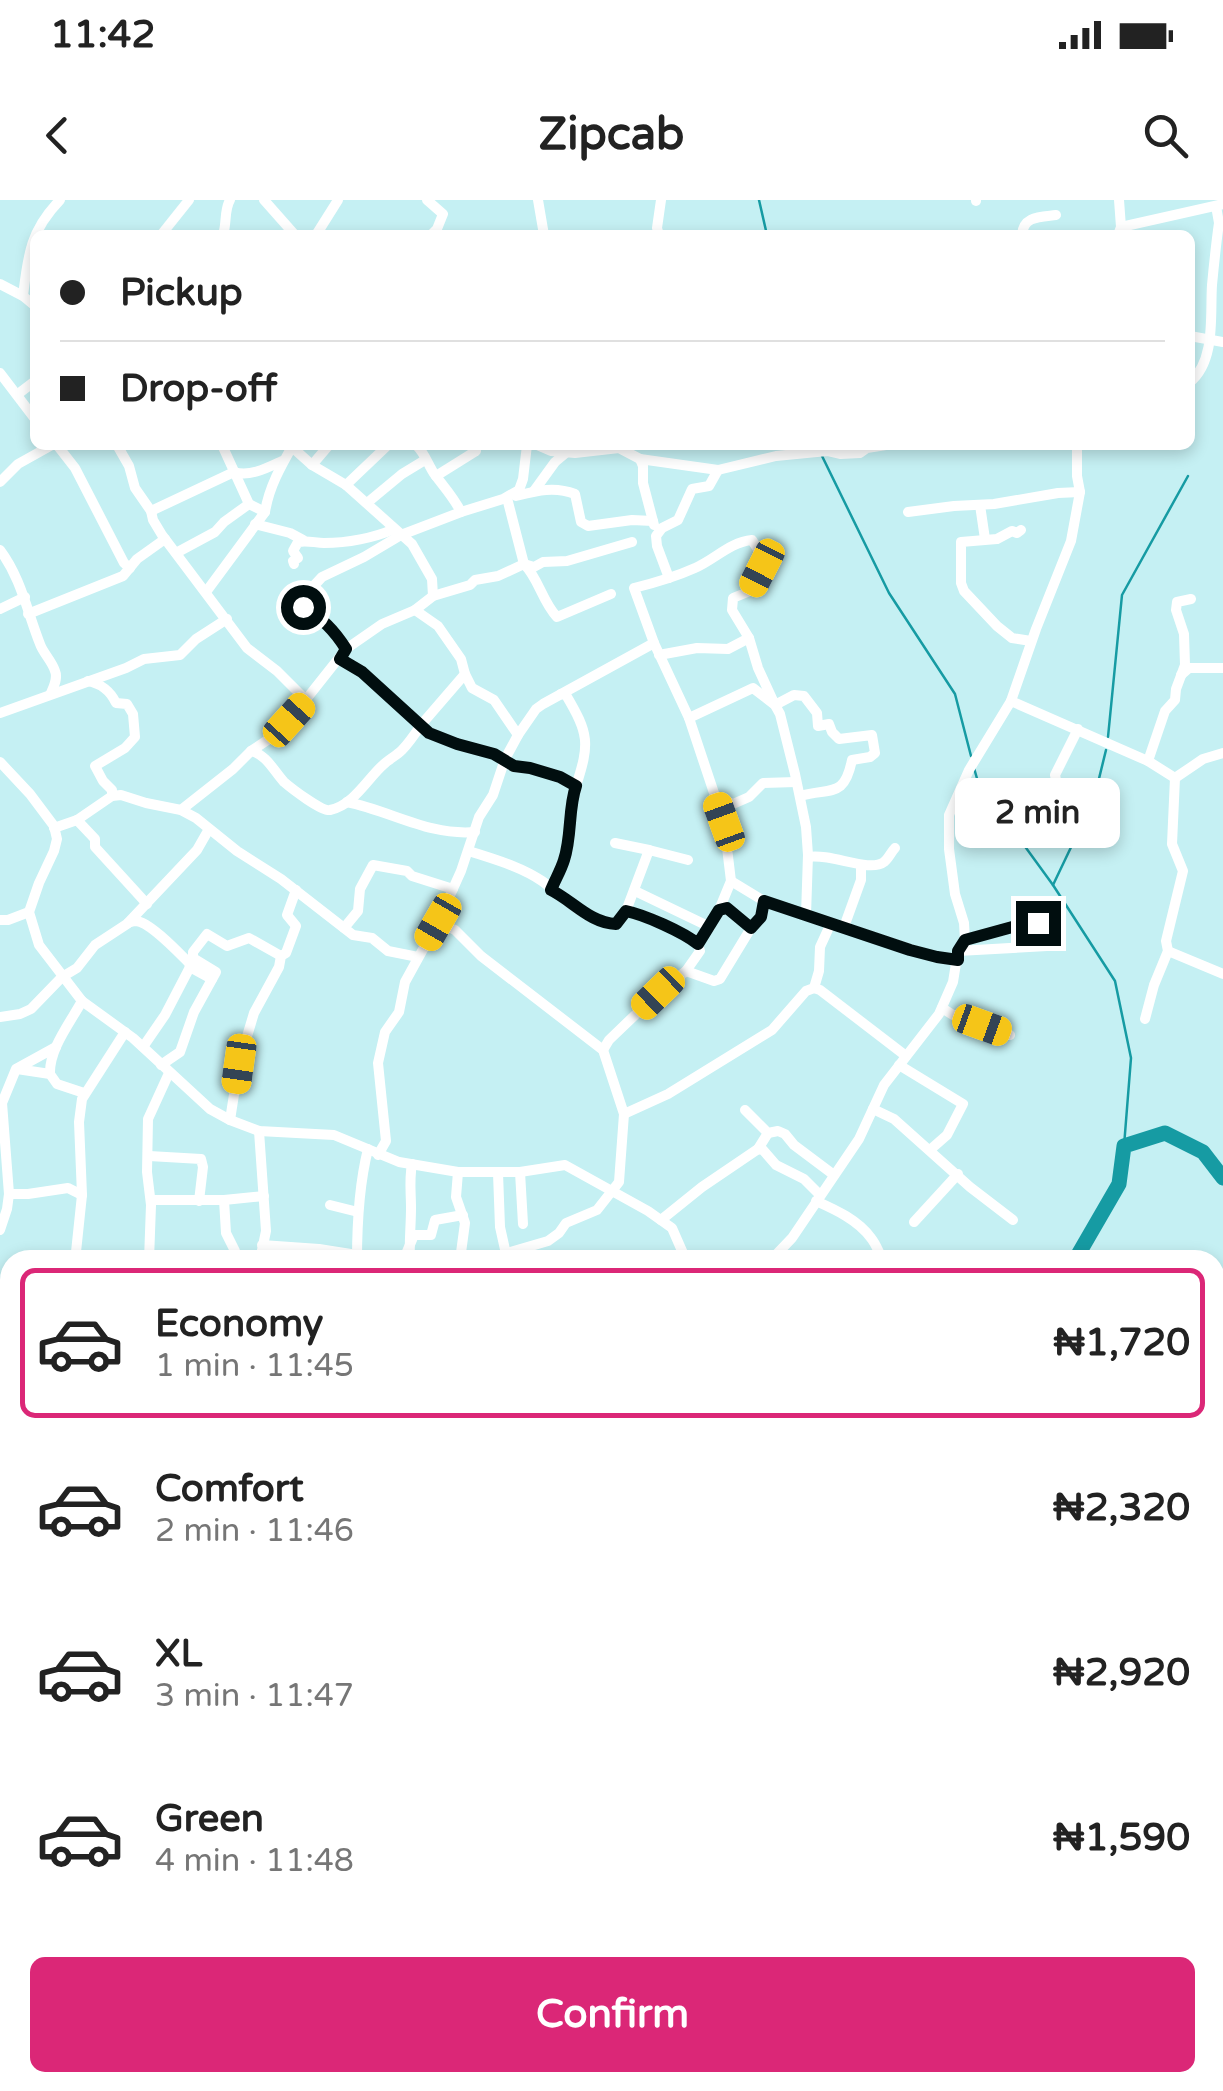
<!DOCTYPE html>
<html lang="en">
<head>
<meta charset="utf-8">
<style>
  :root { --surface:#fff; --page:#f2f2f2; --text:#222; --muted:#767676; --line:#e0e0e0; --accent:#db2777 }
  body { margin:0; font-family:"Varela Round",sans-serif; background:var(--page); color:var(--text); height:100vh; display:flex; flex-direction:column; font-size:38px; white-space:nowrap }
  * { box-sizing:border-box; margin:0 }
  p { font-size:32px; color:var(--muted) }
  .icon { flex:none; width:55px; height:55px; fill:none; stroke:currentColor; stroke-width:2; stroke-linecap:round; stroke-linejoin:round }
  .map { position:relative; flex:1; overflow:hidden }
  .sheet { position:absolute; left:0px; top:1050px; width:1225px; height:842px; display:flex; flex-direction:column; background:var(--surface); border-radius:30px 30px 0 0; box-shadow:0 5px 15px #0003 }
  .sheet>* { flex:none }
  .top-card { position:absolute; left:30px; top:30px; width:1165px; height:220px; border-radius:15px; box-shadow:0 5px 15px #0003; display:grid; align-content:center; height:220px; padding:0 30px; background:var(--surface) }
  .end { position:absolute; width:45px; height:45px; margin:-22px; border:12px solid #010e0f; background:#fff; box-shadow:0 0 0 5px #fff }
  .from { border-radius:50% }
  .bubble { position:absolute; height:70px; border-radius:15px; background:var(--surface); box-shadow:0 5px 15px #0003; font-size:32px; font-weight:700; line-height:70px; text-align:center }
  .car { position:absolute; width:30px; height:60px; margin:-30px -15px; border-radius:12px; box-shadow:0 0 8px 2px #0007; background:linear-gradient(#f5c518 24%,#345 0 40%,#f5c518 0 76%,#345 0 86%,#f5c518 0) }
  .top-card b { display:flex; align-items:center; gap:35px; height:95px; font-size:38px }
  .top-card b+b { border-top:2px solid var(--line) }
  .top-card i { width:25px; height:25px; background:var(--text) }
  ul { padding:18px 0 0; list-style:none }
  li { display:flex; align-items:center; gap:30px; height:150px; margin:0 20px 15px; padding:0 10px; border:5px solid transparent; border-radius:15px }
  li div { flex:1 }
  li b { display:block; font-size:38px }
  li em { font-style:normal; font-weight:700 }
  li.current { border-color:var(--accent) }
  li>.icon { width:90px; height:90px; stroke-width:1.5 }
  .cta { display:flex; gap:20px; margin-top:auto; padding:20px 30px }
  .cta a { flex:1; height:115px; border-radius:15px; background:var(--accent); color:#fff; font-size:40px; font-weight:700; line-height:115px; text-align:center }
  .status { display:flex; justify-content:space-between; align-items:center; height:70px; padding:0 50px; background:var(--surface); direction:ltr }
  .status svg { height:28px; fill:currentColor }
  header { display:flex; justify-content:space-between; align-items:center; height:130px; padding:0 30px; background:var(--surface); font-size:45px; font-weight:700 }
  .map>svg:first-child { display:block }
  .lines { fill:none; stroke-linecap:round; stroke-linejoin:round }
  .stream { stroke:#169ba3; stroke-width:2.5 }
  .river { stroke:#169ba3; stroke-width:15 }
  .street { stroke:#fff; stroke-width:10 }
  .route { stroke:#010e0f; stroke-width:12 }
</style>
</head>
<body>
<div class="status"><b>11:42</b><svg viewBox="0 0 49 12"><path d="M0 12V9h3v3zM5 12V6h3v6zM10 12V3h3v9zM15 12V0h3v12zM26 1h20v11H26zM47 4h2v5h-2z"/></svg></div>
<header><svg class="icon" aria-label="back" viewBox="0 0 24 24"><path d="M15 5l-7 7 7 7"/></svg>Zipcab<svg class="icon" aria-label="search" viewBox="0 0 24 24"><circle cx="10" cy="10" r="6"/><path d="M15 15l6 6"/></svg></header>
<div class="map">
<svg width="1223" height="1891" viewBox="0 0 1223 1891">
  <rect width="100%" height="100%" fill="#c5f0f3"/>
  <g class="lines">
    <g class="stream">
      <polyline points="759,0 767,35"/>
      <polyline points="822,256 889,393 955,494 971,556"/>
      <polyline points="1108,537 1122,395 1188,276"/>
      <polyline points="974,568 978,582 1053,685 1115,781 1131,858 1124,946"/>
      <polyline points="1053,685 1094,599 1106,550"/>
      <polyline points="399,1891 401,1882"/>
    </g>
    <g class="river">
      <polyline points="1075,1060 1119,984 1124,946 1165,933 1203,952 1223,978"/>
      <polyline points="0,1368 10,1380"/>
      <polyline points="0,1393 10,1387"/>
    </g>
    <g class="street">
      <polyline points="264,0 295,35"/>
      <polyline points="427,0 443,14 437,29 431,35"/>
      <polyline points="538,0 544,35"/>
      <polyline points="976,0 976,1"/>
      <polyline points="1121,27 1223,4"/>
      <polyline points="161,35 189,0"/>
      <path d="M 223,35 C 227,23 224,10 230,0"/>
      <polyline points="316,35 338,0"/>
      <polyline points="659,35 657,28 661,0"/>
      <path d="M 1022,35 C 1023,16 1040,17 1056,15"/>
      <polyline points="1118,35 1121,27 1119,0"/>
      <polyline points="0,84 23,96 35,106"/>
      <path d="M 23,96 C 28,55 30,31 60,0"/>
      <polyline points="1190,136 1223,142"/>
      <polyline points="0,173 35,219"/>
      <path d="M 1190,182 C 1216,161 1210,115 1212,85 C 1214,64 1216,44 1219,23 L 1216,6"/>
      <polyline points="18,194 35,181"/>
      <polyline points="57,245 75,268 124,363 130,368"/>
      <polyline points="117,245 129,266 135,288 151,311 153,320 162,335 247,448 277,471 307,501"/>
      <polyline points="222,245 249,304 265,312"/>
      <path d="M 416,245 C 425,253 428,265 435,275 C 445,288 454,298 461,312"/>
      <polyline points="537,245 551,251 575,253 619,248 640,259 718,270 776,256 827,251 840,254 860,253 867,248 886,245"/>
      <polyline points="293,248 312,265 346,285 412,344 432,379 433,396"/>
      <polyline points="640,259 643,266 643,283 654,325"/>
      <polyline points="312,265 329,245"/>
      <polyline points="436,276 476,251"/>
      <polyline points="0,282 18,264 52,245"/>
      <polyline points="346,285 388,245"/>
      <polyline points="534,291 555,262 567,252"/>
      <path d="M 516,296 C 536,291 554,286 575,294 L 581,322 L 588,326 L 632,320 L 653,321"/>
      <path d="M 507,298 L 524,364 C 539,379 542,401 557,417 L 611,394"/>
      <polyline points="367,303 402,274 425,260"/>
      <polyline points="980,305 985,339"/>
      <path d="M 151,311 L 234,272 C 250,277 267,268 282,261"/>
      <polyline points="908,312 954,306 994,304 1058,293 1080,292"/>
      <polyline points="255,324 290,333 303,340"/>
      <polyline points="1021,330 1017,333 1012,331 997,339 961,342 961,383 964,391 997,426 1012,438 1031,441"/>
      <path d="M 0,350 C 21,378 27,411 40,444 C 43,453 52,461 55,471 C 58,478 54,486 51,493"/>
      <polyline points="176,353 215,332 224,322 249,304"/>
      <path d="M 294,364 L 293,361 L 298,358 L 293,351 L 298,342 C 308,340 315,343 324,343 C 347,343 374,338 394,329"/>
      <polyline points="669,378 657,346 656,336 662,328 678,320 692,289 709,286 718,270"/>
      <path d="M 206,392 L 265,312 C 269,287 281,266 293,245"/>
      <polyline points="0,409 25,397"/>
      <polyline points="415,410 438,426 461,459 465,474 472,488 494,500 518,535"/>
      <polyline points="28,414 123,376 137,359 165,339"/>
      <path d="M 346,449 C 333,429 319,412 296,405 L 322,377 L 364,357 L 401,335 L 461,312 L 503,299 L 519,290 L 523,279 L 527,245"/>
      <polyline points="659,455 697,448 728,449 749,438"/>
      <path d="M 465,474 L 421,525 L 429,533 L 457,544 L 495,554 L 514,567 L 530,568 L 560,577 L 576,586 C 568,609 572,636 564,660 C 561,670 555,680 551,690"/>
      <polyline points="1181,475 1189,468 1223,468"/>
      <path d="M 88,481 C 101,484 110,490 116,503 L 127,504 L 133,514 L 135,537 L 125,548 L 95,566 L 103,581 L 112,590 L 112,596"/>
      <path d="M 561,494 L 566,495 C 589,534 590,543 576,586"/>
      <polyline points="1011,501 1148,561 1175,578"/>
      <polyline points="0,513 126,468 144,459 180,455 196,439 227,419"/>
      <polyline points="689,518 753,488 775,505 780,514 795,574 806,627 808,655 806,715"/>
      <path d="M 251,551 C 267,555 273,570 284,582 C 291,588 322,612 330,610 C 354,605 368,578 383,565 C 389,559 396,556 402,550 C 409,543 415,534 421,525 L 361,471 L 340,459"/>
      <polyline points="1148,561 1165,511 1175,500 1176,489 1185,465 1184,434 1176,410 1177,402 1191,399"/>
      <polyline points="0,562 30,594 54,626 57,639 54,651 39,683 29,712 39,745 82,801 133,838 210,909 230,920 259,931 334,935 399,962 458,972 520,972 565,965 648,1011 672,1028 686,1060"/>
      <polyline points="1175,578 1203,559 1223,553"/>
      <polyline points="1068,595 1057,585 1055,575 1078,529"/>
      <polyline points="715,596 733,604 749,597 763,583 796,582"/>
      <path d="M 347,602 C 391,611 429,636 475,632"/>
      <polyline points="181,610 233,569 251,551 281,531 346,449 382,424 415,410 433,396 470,385 475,380 498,376 524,364 534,367 543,362 567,361 632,342"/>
      <polyline points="77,620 95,639 95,647 147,704"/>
      <polyline points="54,628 77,620 112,596 121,595 146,603 181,610 196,618 237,651 281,679 353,735 372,738 388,751 418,757"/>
      <polyline points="615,643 649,650"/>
      <path d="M 469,651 C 493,659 520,666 542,681 C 563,696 587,723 615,724 L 626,711 L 649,650 L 688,660"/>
      <path d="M 808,657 C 832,653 869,673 884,662 C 889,658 891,652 895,648"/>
      <polyline points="731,681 764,701 910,749 937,757 958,760"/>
      <polyline points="635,691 710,727"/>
      <polyline points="719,710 727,708 751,728"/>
      <path d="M 626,711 C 645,714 684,732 698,744"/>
      <polyline points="0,720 8,720 29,712"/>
      <polyline points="438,722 455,730 481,756 603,850 624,914 619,982 597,1010 566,1023 559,1033 548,1041 497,1056 493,1060"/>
      <path d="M 128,723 C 131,722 133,721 136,721 C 150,722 179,753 189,763 L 190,767 L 212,779"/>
      <polyline points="844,727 861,680 861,667"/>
      <polyline points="344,728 358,711 360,689 373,665 407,671 412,676 453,689"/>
      <polyline points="965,740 1016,726 1060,720"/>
      <polyline points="958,751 1047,746"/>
      <polyline points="1168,751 1223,774"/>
      <polyline points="686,771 714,781 720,779 751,728 761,717 764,701"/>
      <polyline points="814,788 820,790 906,856"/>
      <polyline points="942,808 953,815 1010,835"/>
      <polyline points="0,817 20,814 31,809 62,777 77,768 95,745 127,724 197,650 209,629"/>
      <polyline points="1145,819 1154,785 1168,751 1166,741 1183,671 1172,644 1175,578"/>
      <polyline points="143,847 165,815 190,767"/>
      <path d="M 603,850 L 609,840 L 658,793 L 686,771 L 700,751 L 698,744 L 719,710 L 731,681 L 724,623 L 689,518 L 654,443 L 634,388 C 654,383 675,377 695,368 C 714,360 730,342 752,340 L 764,359 L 750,391 L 733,398 L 732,410 L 749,438 L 758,468 L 775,505 L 794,495 L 804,496 L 817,513 L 818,526 L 829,524 L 832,532 L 839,539 L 872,535 L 875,553 L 870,557 L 852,560 C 844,599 831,587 800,596"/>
      <polyline points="161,865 180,852 194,812 216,772 193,758 193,752 207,734 227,746 249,738 281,756"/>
      <polyline points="899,865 963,904 947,935 931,949"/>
      <polyline points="17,869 50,874 57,884 84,893"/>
      <path d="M 50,874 C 49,849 70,823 82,801"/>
      <polyline points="873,909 894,919 970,987 1013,1020"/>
      <polyline points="745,910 768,933 778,931 785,934 794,945 834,975"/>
      <polyline points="624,914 668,894 772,830 806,791 814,788 819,771 820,747 831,723"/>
      <polyline points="230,920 239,863 254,813 279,767 281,756 286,753 296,726 287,715 296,690"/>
      <polyline points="259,931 266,1031 260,1060"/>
      <polyline points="758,949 763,950 776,965 804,979 820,995"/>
      <polyline points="378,955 386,941 378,863 385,832 399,812 405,782 438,722 461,671 479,617 493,595 505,559 518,535 536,509 543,504 654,443"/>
      <polyline points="149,956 201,959 203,967 199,1001"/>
      <polyline points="458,972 456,997 465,1023 460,1060"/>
      <polyline points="520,972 523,1024"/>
      <polyline points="498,973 500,1027 506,1054"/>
      <polyline points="9,994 28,994 68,988 82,995"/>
      <polyline points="151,1000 224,1000 264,996"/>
      <polyline points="224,1000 226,1033 235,1051 232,1060"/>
      <path d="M 816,1001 C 836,1010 858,1020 871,1038 C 876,1044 879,1053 883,1060"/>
      <polyline points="330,1005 358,1012"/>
      <polyline points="661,1020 702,987 758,949 768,933"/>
      <polyline points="914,1022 958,974"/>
      <polyline points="0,1030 7,1009 9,994 2,903 16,869 56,847"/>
      <polyline points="262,1045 319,1049 357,1055"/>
      <polyline points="80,1060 76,1052 82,995 79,922 82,899 125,832"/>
      <polyline points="149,1060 151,1005 147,972 148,919 169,873"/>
      <path d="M 357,1060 C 357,1022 359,985 368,949"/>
      <polyline points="385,1060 387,1060"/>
      <polyline points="396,1060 406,1054 414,1035 431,1035 435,1020 463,1015"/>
      <path d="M 410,1060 C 409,1042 411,1025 411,1008 C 411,992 409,980 412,964"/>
      <polyline points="771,1060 792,1038 859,939 884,885 939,814 953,782 958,751 965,740 964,723 955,694 949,649 949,615 969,570 1011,501 1036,429 1071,341 1080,292 1077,276 1077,245"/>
      <polyline points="0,1092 10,1192"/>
      <polyline points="1215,1182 1223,1187"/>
      <polyline points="1215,1268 1223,1265"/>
      <polyline points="1215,1347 1223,1343"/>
      <polyline points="1215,1365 1223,1404"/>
      <polyline points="1215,1442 1223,1440"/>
      <polyline points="0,1513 10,1513"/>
      <polyline points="1215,1599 1223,1602"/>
      <polyline points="0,1748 10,1741"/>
      <polyline points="1215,1792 1223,1709"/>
      <polyline points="1215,1821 1223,1821"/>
      <polyline points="352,1882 353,1891"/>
      <polyline points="606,1882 610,1891"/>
      <polyline points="688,1882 694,1891"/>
      <polyline points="910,1882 911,1891"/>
      <polyline points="1175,1882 1191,1891"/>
      <polyline points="994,1890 1004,1887 1013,1891"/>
      <polyline points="51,1891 54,1882"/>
      <polyline points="149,1891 151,1882"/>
      <polyline points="253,1891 255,1882"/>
      <polyline points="448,1891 449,1882"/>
      <polyline points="767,1891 807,1887"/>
      <polyline points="1025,1891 1038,1888"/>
      <polyline points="1131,1891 1135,1882"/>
      <polyline points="1199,1891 1202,1882"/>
    </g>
  </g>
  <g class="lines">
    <path class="route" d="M 303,407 C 322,418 334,430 346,449 L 340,459 L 362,472 L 429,533 L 457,544 L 494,554 L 514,566 L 530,568 L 560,577 L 576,586 C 568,609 572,636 564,660 C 561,670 555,680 551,690 C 573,701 590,723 616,724 L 626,711 C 645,715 683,732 698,744 L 719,710 L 727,708 L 751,728 L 761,717 L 764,701 L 910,750 L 937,757 L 958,760 L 958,751 L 965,740 L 1016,726 L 1038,723"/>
  </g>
</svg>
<i class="end from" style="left:303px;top:407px"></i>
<i class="end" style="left:1038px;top:723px"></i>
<div class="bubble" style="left:955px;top:578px;width:165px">2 min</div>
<i class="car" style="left:762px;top:368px;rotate:207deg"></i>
<i class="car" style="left:289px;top:520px;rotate:42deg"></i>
<i class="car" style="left:724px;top:622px;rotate:340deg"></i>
<i class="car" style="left:438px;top:722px;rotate:210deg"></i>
<i class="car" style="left:658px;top:793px;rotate:226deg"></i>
<i class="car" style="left:982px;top:825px;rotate:110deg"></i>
<i class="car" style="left:239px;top:864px;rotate:188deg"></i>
<div class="top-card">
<b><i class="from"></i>Pickup</b>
<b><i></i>Drop-off</b>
</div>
<section class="sheet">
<ul>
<li class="current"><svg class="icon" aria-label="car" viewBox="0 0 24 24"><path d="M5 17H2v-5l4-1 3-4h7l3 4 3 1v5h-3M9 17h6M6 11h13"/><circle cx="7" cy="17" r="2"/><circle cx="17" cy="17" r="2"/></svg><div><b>Economy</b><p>1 min · 11:45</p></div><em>₦1,720</em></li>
<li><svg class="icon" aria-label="car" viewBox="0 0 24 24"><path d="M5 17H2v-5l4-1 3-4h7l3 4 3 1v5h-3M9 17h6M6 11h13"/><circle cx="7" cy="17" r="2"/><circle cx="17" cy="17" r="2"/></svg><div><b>Comfort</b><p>2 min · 11:46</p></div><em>₦2,320</em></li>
<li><svg class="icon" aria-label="car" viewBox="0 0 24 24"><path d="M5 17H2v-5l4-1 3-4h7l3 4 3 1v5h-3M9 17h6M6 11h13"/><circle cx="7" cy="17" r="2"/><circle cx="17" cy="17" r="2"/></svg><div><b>XL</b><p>3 min · 11:47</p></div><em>₦2,920</em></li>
<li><svg class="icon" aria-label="car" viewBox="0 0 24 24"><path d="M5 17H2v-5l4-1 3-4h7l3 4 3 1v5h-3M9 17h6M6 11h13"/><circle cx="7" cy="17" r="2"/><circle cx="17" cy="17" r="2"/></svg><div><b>Green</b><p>4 min · 11:48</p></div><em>₦1,590</em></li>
</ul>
<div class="cta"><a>Confirm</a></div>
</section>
</div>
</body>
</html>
